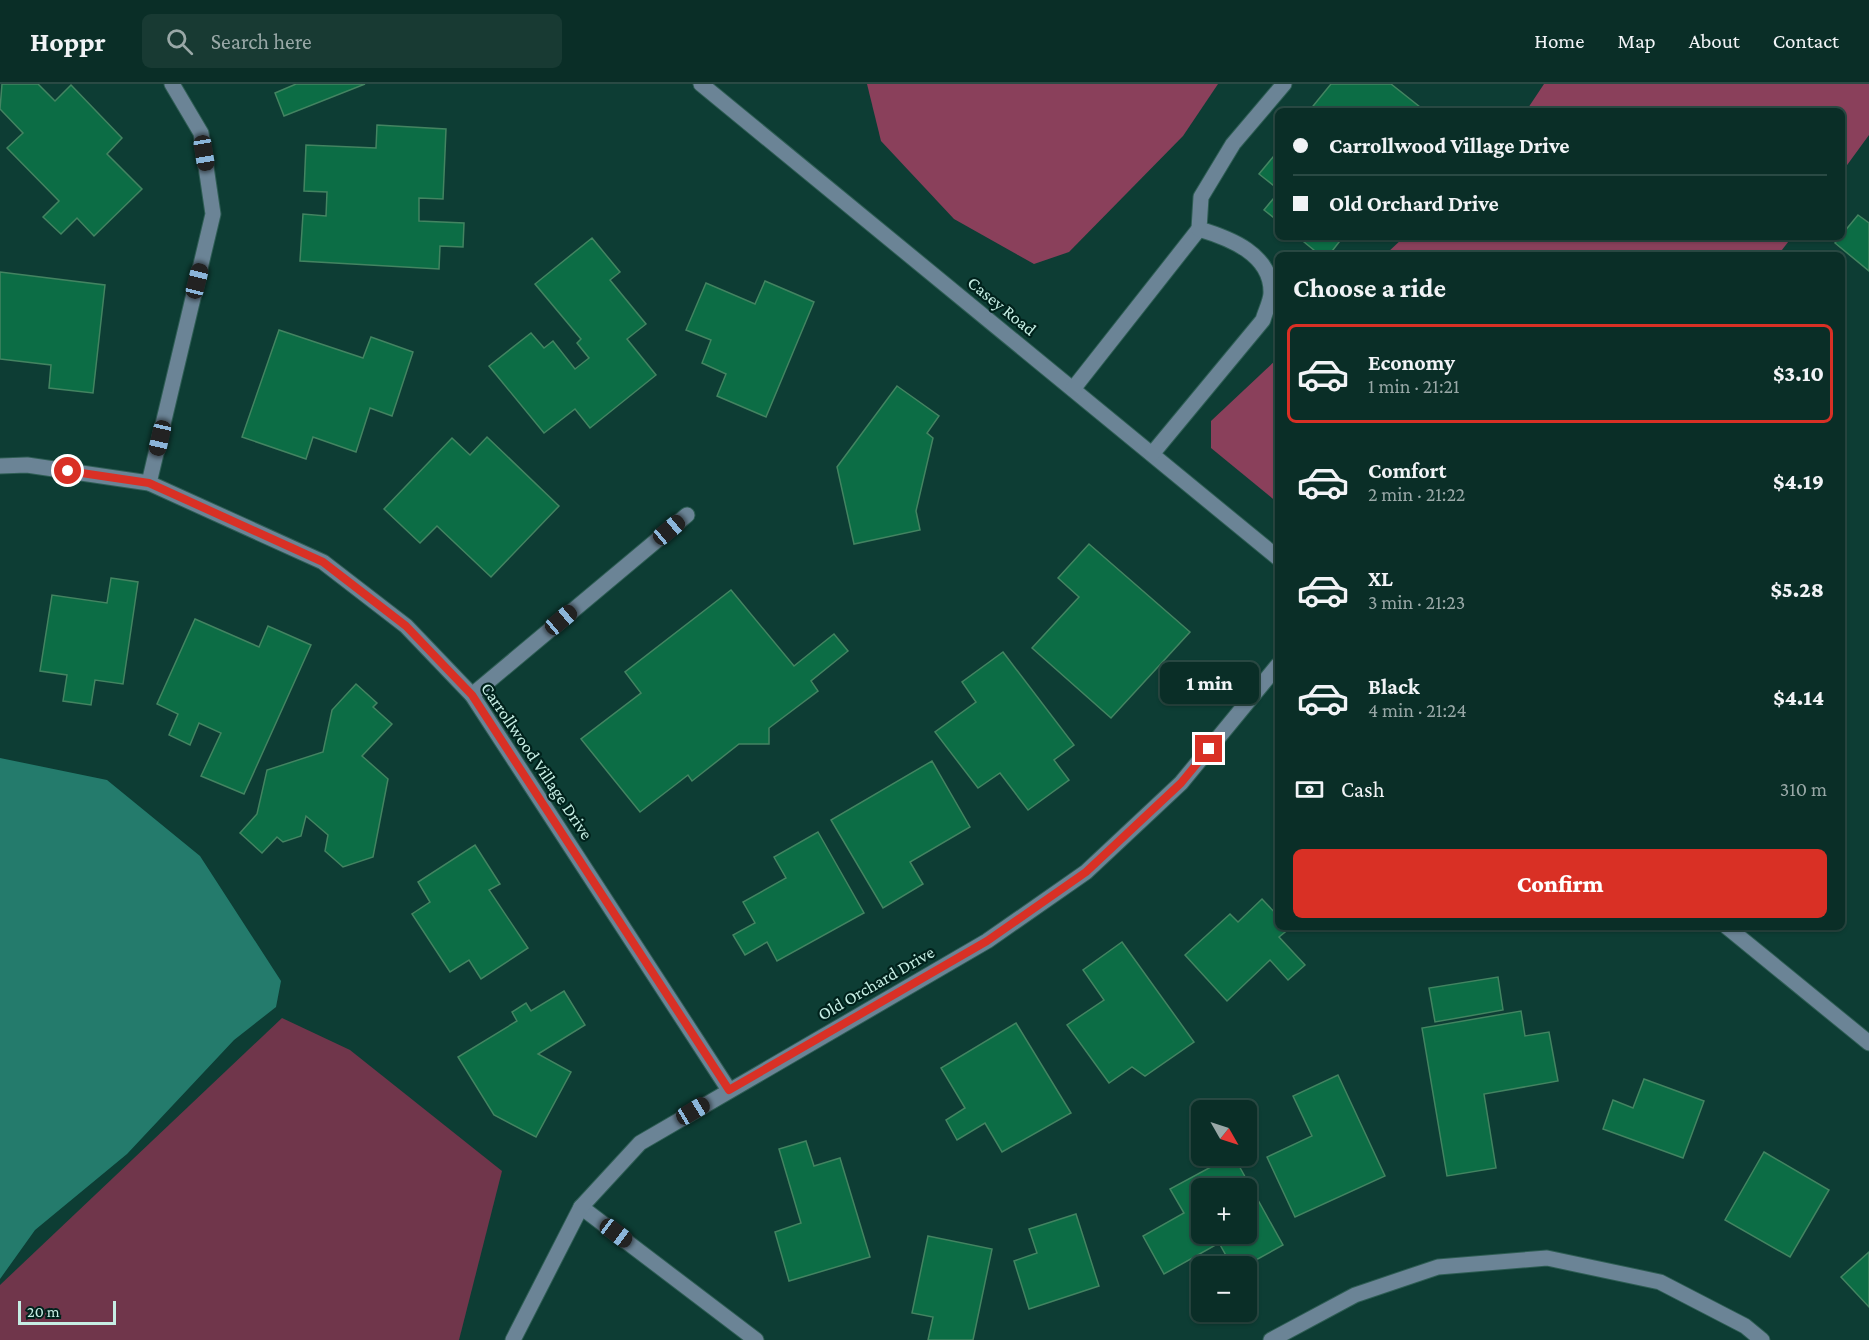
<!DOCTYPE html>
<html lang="en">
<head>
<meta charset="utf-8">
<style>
  :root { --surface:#0a2e27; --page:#183a33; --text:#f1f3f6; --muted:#99a8a7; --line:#2a4a44; --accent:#d93025 }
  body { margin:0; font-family:"Crimson Pro",serif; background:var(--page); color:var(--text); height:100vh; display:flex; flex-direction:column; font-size:22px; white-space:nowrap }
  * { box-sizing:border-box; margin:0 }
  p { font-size:20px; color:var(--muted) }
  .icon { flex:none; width:33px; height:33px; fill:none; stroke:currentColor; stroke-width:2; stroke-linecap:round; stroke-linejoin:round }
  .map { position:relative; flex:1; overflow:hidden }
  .side { position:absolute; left:1275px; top:168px; width:570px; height:678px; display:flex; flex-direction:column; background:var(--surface); border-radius:9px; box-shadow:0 2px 4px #0004,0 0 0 2px var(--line) }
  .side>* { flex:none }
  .hud { position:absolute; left:1275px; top:24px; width:570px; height:132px; border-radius:9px; box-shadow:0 2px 4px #0004,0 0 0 2px var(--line); display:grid; align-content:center; height:132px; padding:0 18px; background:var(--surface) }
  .needle { width:39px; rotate:129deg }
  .fabs { position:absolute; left:1191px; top:1016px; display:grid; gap:12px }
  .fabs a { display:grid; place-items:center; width:66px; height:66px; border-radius:9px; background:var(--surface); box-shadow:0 2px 4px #0004,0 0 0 2px var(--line); font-size:30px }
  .scale { position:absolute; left:18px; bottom:15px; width:98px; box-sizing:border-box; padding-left:6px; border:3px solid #c6eee4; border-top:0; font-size:16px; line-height:21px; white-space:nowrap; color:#c6eee4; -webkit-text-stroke:4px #00221c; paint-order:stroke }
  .end { position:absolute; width:27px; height:27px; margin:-14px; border:8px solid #d93025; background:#fff; box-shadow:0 0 0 3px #fff }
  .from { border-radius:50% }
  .bubble { position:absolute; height:42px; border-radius:9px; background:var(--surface); box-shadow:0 2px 4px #0004,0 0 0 2px var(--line); font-size:20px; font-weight:800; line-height:42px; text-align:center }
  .car { position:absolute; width:18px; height:36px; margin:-18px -9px; border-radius:8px; box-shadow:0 0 4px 2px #0007; background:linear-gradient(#222 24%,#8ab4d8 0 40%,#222 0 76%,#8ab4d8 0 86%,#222 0) }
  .hud b { display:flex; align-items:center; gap:21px; height:57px; font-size:22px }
  .hud b+b { border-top:2px solid var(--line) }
  .hud i { width:15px; height:15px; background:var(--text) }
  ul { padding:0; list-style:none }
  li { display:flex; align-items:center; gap:18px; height:99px; margin:0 12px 9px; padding:0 6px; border:3px solid transparent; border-radius:9px }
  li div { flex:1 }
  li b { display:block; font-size:22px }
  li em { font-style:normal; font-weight:800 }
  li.current { border-color:var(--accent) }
  li>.icon { width:54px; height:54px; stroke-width:1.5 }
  h2 { padding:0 18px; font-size:27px; line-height:72px }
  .pay { display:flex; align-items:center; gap:15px; height:66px; padding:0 18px; font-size:22px }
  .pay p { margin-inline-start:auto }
  .action { display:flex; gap:12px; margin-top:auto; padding:12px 18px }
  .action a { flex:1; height:69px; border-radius:9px; background:var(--accent); color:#fff; font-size:24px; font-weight:800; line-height:69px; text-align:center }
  header { display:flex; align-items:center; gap:36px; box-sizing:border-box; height:84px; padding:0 30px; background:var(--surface); border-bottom:2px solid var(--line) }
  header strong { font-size:28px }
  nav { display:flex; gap:33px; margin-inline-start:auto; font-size:21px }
  .search { width:420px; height:54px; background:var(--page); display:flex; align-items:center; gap:15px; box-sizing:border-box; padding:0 21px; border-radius:9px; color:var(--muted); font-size:22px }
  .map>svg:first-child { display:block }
  .green { fill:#70364b }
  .forest { fill:#8a405b }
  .water { fill:#247b6c }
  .building { fill:#0c6d45; stroke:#438461; stroke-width:1.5; fill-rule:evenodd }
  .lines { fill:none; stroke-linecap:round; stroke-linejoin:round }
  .minor-casing { stroke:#2e5d54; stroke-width:17 }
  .minor { stroke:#6b8496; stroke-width:15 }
  .route { stroke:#d93025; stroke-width:8 }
  .labels { text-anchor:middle; stroke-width:4.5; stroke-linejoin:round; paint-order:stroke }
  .street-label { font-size:18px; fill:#c6eee4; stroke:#00221c }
</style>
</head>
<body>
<header>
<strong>Hoppr</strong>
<div class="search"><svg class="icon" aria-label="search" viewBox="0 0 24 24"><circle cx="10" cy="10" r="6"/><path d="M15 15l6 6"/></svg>Search here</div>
<nav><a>Home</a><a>Map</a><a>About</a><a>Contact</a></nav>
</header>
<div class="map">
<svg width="1869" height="1256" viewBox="0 0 1869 1256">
  <rect width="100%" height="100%" fill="#0d3d34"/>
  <polygon class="green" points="282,934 350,966 502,1087 459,1256 0,1256 0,1201"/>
  <g class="forest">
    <polygon points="867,0 1218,0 1183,52 1069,168 1034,180 954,135 881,57"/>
    <polygon points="1544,0 1869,0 1869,51 1842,88 1842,27 1526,27"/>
    <polygon points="1404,153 1792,153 1778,171 1385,171"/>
    <polygon points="1278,274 1278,419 1211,364 1211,337"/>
  </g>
  <polygon class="water" points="0,674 107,696 200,772 281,897 276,923 234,956 127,1070 35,1146 0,1195"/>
  <g class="building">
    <polygon points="2,0 38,0 55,17 71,1 122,54 107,70 142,105 94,152 77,134 61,150 43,133 59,117 7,64 23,49 0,25"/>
    <polygon points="296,0 365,0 284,32 275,9"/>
    <polygon points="1331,0 1391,0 1425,27 1309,27"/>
    <polygon points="377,41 446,45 443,115 419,114 419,137 464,139 463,163 440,162 439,185 300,177 303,130 326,132 327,108 304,107 306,61 376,64"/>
    <polygon points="1278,67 1278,105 1259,90"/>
    <polygon points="1278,109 1278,137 1264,126"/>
    <polygon points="1858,131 1869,139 1869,187 1835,159"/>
    <polygon points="1298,153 1343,153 1329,171 1320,171"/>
    <polygon points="592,154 620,188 610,196 646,240 627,255 656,291 590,344 575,325 544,349 489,282 531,249 544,264 553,257 575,285 589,274 577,259 581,255 535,200"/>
    <polygon points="0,188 105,201 93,309 49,304 51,281 0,275"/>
    <polygon points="765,197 814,218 766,333 717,312 726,290 702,279 711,256 686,246 706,199 755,220"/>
    <polygon points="279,246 363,274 371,253 413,268 392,332 370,324 356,368 313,353 306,375 242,353"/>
    <polygon points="897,302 939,332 927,349 933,354 916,427 920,446 854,460 837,383"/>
    <polygon points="487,353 559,422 491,493 437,442 420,459 384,425 452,354 470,371"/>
    <polygon points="1089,460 1190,548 1111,634 1032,564 1079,513 1058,494"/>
    <polygon points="111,494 138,498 123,600 95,596 91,621 63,617 67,591 40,587 52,511 107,519"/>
    <polygon points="731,506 794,582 834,550 848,567 811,597 818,607 769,644 769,660 739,660 692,697 688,691 640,728 581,655 641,609 625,588"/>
    <polygon points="195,535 259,563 268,542 311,561 244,710 201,692 221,649 199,639 190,661 169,651 178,630 157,620"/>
    <polygon points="1003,568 1074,661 1054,676 1069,696 1028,726 1000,689 978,704 935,648 976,618 962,598"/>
    <polygon points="356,600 377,619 373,623 392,640 362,672 388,695 373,773 343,783 325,767 328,751 306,732 301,752 283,758 277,753 262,769 240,749 257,730 267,686 323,668 332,626"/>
    <polygon points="932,677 970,743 910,778 923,800 883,824 831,736"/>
    <polygon points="818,748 864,829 777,877 767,858 745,871 733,851 755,839 743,818 786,794 774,773"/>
    <polygon points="475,761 500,800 489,806 528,864 481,895 469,876 450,888 412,830 430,818 418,798"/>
    <polygon points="1262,815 1278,832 1278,843 1290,844 1279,853 1305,881 1288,896 1270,876 1227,917 1185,871 1230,830 1238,838"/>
    <polygon points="1122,858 1194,958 1145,992 1132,983 1109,999 1067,941 1104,916 1083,886"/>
    <polygon points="1498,893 1503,926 1435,938 1429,904"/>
    <polygon points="564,907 585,941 538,970 571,988 536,1053 494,1031 458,973 517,937 512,928 526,919 531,927"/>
    <polygon points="1521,927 1525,952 1549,948 1558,997 1484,1010 1496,1084 1447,1092 1422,944"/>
    <polygon points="1016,939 1071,1029 1002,1068 985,1039 957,1056 946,1036 965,1024 941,984"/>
    <polygon points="1338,991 1385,1092 1295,1133 1267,1073 1312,1052 1293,1012"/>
    <polygon points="1644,995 1704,1017 1683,1074 1603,1045 1613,1016 1633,1024"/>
    <polygon points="806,1057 814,1082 840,1074 870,1173 789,1197 775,1148 801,1139 779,1065"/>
    <polygon points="1764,1068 1829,1106 1790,1173 1725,1136"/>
    <path d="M 1233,1071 L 1283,1161 L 1245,1182 L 1232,1182 L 1219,1159 L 1164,1190 L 1143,1152 L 1184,1129 L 1170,1105 ZM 1202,1104 L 1246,1104 L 1246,1149 L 1202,1149 Z"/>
    <polygon points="1076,1130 1099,1202 1029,1225 1014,1177 1037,1169 1029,1145"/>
    <polygon points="928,1152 992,1165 973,1256 928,1256 933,1233 912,1229"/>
    <polygon points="1869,1168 1869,1223 1841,1193"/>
  </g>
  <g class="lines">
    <g class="minor-casing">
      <g id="minor">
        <polyline points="701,0 1278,474"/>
        <polyline points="1073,305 1199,145"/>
        <path d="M 1152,370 L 1263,236 C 1265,228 1271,217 1271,209 C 1272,170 1229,154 1199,145 L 1201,113 L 1233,60 L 1284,0"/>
        <polyline points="0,382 27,381 149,399 323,478 406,542 472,611 729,1006"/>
        <polyline points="149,399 213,130 201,49 172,0"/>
        <polyline points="472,611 687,431"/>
        <polyline points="1727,843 1869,959"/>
        <polyline points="581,1123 756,1256"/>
        <polyline points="513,1256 581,1123 640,1059 987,857 1086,788 1181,699 1278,581"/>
        <polyline points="1271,1256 1355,1211 1438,1183 1547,1174 1660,1198 1745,1242 1762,1256"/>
      </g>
    </g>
    <use href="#minor" class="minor"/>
  </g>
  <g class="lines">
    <polyline class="route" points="68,387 149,399 323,478 406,542 472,611 729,1006 987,857 1086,788 1181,699 1209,665"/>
  </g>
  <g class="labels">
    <g class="street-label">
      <text transform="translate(1002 222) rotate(39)" y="6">Casey Road</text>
      <text transform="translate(537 677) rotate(56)" y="6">Carrollwood Village Drive</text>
      <text transform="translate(876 899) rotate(-30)" y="6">Old Orchard Drive</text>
    </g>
  </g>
</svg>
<div class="fabs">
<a><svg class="needle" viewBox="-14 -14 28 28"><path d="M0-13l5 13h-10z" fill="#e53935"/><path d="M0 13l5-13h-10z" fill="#99a8a7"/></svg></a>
<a>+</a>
<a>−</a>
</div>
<div class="scale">20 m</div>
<i class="end from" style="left:68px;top:387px"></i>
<i class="end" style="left:1209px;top:665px"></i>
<div class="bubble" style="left:1160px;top:578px;width:99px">1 min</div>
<i class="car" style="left:204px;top:69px;rotate:171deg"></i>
<i class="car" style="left:197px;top:197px;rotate:14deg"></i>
<i class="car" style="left:160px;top:354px;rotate:193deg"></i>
<i class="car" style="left:669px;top:446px;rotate:50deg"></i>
<i class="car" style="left:561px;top:536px;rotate:50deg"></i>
<i class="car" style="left:693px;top:1027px;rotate:59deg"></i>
<i class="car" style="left:616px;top:1149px;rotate:127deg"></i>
<div class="hud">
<b><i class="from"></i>Carrollwood Village Drive</b>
<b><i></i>Old Orchard Drive</b>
</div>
<section class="side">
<h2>Choose a ride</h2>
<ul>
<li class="current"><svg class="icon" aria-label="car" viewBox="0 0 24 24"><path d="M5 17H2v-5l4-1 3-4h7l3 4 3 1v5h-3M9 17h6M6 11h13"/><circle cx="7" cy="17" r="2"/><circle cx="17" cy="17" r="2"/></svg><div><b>Economy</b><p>1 min · 21:21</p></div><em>$3.10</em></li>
<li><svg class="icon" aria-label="car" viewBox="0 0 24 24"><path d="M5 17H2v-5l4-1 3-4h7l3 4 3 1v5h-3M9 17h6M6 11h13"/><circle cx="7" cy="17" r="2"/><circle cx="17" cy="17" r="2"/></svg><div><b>Comfort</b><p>2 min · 21:22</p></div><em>$4.19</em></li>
<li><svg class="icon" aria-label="car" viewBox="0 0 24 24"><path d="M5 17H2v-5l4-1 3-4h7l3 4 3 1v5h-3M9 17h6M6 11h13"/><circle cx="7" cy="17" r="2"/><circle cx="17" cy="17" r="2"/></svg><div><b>XL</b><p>3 min · 21:23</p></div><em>$5.28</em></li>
<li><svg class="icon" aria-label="car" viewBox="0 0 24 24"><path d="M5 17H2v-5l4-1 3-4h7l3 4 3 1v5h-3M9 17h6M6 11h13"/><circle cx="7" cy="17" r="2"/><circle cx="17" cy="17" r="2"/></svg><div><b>Black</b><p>4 min · 21:24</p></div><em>$4.14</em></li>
</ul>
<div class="pay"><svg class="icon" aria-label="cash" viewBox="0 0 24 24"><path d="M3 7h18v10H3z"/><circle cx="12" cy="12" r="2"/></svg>Cash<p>310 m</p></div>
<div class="action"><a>Confirm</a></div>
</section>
</div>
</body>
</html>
